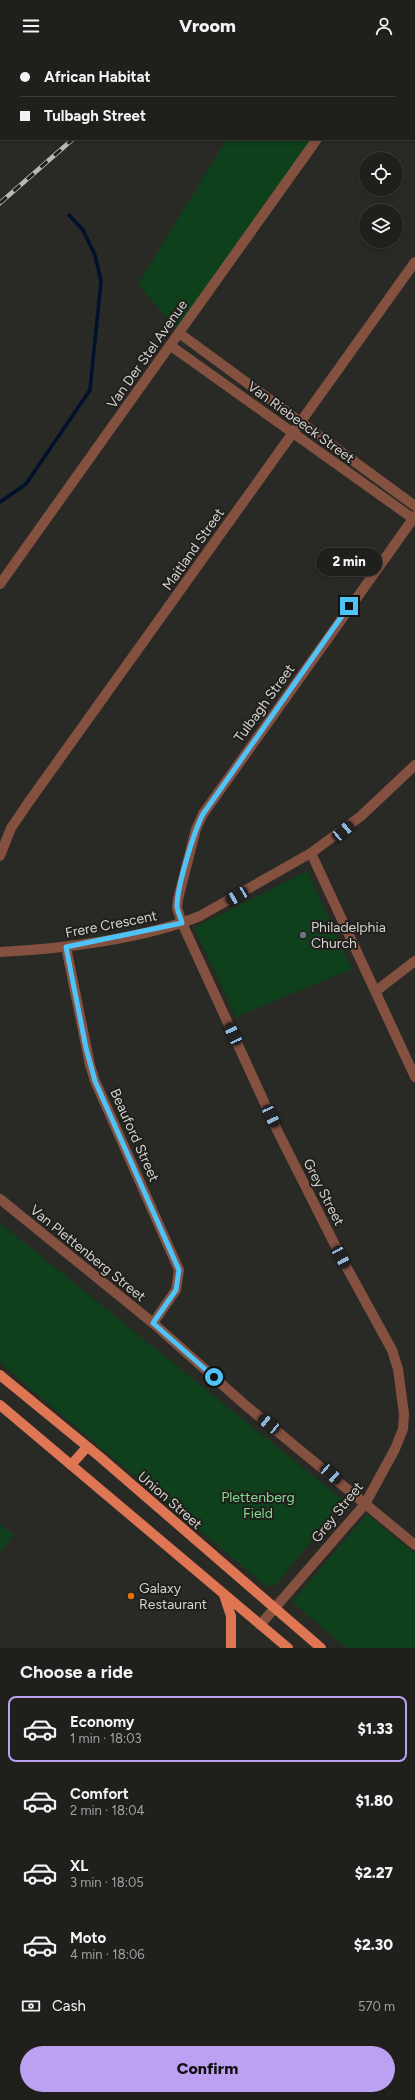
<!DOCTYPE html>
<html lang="en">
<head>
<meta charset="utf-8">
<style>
  :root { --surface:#1f1f1c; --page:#272725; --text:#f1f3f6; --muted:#a1a2a3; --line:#3c3d3b; --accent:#bca0f2 }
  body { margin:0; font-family:Figtree,sans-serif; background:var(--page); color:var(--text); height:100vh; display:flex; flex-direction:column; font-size:15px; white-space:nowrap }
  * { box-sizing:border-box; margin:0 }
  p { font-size:13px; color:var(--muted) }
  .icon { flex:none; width:22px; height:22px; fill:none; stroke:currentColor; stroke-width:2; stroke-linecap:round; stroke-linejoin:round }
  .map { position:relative; height:1596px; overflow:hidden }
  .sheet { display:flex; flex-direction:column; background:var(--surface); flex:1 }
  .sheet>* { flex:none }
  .guide { position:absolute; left:0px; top:0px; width:415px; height:88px; box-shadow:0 2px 6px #0003,0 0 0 1px var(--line); display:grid; align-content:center; height:88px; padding:0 20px; background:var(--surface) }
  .fabs { position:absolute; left:359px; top:100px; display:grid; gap:8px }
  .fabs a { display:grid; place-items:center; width:44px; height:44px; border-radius:50%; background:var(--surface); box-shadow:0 2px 6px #0003,0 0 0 1px var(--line); font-size:20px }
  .end { position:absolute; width:18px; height:18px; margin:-9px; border:5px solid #4fc3f7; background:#111; box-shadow:0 0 0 2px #111 }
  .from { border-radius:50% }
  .bubble { position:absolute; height:28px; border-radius:14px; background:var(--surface); box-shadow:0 2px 6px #0003,0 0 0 1px var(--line); font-size:13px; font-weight:800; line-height:28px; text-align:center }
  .car { position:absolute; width:12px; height:24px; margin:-12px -6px; border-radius:5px; box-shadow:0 0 3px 1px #0007; background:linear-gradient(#222 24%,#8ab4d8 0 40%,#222 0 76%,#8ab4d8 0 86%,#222 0) }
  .guide b { display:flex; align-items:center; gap:14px; height:38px; font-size:15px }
  .guide b+b { border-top:1px solid var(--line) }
  .guide i { width:10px; height:10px; background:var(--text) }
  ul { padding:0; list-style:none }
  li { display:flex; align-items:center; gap:12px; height:66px; margin:0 8px 6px; padding:0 12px; border:2px solid transparent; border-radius:8px }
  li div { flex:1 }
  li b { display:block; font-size:15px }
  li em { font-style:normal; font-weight:800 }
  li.on { border-color:var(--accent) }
  li>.icon { width:36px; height:36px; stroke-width:1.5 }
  h2 { padding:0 20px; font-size:18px; line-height:48px }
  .pay { display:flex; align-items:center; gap:10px; height:44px; padding:0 20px; font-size:15px }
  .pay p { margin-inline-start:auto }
  .button { display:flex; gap:8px; margin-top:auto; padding:8px 20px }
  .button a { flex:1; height:46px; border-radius:24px; background:var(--accent); color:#111; font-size:16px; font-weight:800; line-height:46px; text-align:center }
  header { display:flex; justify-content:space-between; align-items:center; height:52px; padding:0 20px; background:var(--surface); font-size:18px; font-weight:800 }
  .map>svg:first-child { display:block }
  .green { fill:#0d401b }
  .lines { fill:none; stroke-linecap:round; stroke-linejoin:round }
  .stream { stroke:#00112d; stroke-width:3.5 }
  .minor { stroke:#845141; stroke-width:10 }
  .major { stroke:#de7553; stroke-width:10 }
  .rail-casing { stroke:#bab9b7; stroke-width:4.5 }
  .rail { stroke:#201f1b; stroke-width:3; stroke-dasharray:9; stroke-linecap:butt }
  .route { stroke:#4fc3f7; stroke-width:5 }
  .worship-dot { fill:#6b7280; stroke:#201f1b; stroke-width:1.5 }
  .food-dot { fill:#e8710a; stroke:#201f1b; stroke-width:1.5 }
  .labels { text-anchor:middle; stroke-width:4; stroke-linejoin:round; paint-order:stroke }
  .street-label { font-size:14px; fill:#d3d2d0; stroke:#201f1b }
  .poi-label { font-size:14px; fill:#d3d2d0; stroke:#201f1b; text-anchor:start }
  .park-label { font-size:14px; fill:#80da91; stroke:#201f1b }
</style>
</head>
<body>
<header><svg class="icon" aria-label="menu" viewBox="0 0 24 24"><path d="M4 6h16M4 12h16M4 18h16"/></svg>Vroom<svg class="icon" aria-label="person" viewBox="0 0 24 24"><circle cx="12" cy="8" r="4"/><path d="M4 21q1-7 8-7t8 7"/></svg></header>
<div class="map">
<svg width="415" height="1596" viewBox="0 0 415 1596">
  <rect width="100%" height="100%" fill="#292925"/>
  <g class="green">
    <polygon points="227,87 317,87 179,281 138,232"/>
    <polygon points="307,819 352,917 236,965 194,876"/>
    <polygon points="0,1171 344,1449 276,1533 266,1534 0,1311"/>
    <polygon points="367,1462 415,1502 415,1596 347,1596 292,1550"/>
    <polygon points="0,1472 14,1483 0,1500"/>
  </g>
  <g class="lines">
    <g class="stream">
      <polyline points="8,1 8,0"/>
      <polyline points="0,17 1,15"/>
      <polyline points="0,63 1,66"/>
      <polyline points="0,450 26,432 90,338 101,229 95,203 83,178 69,163"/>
    </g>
    <g class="minor">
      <polyline points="378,1 379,0"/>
      <polyline points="179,281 415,454"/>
      <polyline points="171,294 415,468"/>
      <polyline points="0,532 317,87"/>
      <polyline points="311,801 415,1025"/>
      <polyline points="0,804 11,776 28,751 415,210"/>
      <polyline points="66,895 90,1013 95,1029 179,1218 176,1238 153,1271"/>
      <path d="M 0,900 C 62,897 143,887 200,864 L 311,801 L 361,764 L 415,713"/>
      <polyline points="376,939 415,909"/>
      <polyline points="0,1147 153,1271 244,1352 415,1493"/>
      <polyline points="260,1573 365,1452 395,1397 403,1377 404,1362 398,1317 392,1298 341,1205 277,1078 182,871 177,856 178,847 196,777 203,762 415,464"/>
    </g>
    <g class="major">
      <polyline points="0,1323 100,1405 321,1596"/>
      <polyline points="0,1353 288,1596"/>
      <polyline points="71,1413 87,1395"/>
      <polyline points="224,1543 231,1564 231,1596"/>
    </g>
    <g class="rail-casing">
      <g id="rail">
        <polyline points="163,1 164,0"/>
        <polyline points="0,151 73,87"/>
      </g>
    </g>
    <use href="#rail" class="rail"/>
  </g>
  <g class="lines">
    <path class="route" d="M 214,1325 L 153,1271 L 176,1238 L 179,1218 L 95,1029 L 86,996 L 66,895 L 182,871 C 181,866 177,859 177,854 C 177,835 194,779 203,762 L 349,554"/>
  </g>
  <circle class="worship-dot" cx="303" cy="883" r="4"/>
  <circle class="food-dot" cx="131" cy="1544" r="4"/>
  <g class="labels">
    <g class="street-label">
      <text transform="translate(147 302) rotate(-55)" y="5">Van Der Stel Avenue</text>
      <text transform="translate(301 370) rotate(36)" y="5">Van Riebeeck Street</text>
      <text transform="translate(193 497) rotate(-55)" y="5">Maitland Street</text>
      <text transform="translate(264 651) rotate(-54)" y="5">Tulbagh Street</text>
      <text transform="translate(111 872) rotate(-11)" y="5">Frere Crescent</text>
      <text transform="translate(135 1083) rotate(66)" y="5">Beauford Street</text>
      <text transform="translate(324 1140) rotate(63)" y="5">Grey Street</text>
      <text transform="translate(88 1201) rotate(39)" y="5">Van Plettenberg Street</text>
      <text transform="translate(170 1448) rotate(41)" y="5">Union Street</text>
      <text transform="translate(337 1460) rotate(-51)" y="5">Grey Street</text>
    </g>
    <g class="poi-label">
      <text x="311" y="880">Philadelphia<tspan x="311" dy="16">Church</tspan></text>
      <text x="139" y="1541">Galaxy<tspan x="139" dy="16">Restaurant</tspan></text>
    </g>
    <g class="park-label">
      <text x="258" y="1450">Plettenberg<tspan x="258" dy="16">Field</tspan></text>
    </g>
  </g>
</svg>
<div class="fabs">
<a><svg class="icon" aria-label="locate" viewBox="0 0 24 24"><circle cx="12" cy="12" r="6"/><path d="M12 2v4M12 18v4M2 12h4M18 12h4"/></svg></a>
<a><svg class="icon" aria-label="layers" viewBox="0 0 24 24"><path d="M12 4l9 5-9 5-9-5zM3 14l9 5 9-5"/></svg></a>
</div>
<i class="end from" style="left:214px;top:1325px"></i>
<i class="end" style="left:349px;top:554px"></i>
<div class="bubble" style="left:316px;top:496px;width:66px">2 min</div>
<i class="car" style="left:343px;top:779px;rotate:50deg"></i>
<i class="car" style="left:237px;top:844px;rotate:240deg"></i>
<i class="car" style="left:233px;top:982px;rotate:335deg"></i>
<i class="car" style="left:271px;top:1064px;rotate:155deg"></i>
<i class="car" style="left:341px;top:1205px;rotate:152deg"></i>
<i class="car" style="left:269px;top:1372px;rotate:309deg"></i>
<i class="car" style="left:331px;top:1422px;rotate:132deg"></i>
<div class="guide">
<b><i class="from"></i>African Habitat</b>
<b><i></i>Tulbagh Street</b>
</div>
</div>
<section class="sheet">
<h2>Choose a ride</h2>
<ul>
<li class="on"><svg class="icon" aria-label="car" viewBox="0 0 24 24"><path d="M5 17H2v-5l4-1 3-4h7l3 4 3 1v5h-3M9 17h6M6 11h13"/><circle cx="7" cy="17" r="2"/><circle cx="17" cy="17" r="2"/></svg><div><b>Economy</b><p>1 min · 18:03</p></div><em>$1.33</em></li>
<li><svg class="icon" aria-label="car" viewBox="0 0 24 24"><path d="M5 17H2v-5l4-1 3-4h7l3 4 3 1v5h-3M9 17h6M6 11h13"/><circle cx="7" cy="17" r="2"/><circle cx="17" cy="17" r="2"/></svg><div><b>Comfort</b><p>2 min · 18:04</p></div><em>$1.80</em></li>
<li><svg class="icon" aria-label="car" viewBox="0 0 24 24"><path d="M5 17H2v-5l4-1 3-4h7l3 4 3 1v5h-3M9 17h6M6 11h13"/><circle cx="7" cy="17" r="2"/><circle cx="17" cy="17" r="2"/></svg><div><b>XL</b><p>3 min · 18:05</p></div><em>$2.27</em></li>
<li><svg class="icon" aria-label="car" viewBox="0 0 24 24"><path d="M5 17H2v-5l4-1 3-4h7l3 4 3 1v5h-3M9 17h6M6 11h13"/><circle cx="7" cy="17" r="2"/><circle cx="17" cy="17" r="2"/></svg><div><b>Moto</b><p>4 min · 18:06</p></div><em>$2.30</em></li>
</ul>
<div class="pay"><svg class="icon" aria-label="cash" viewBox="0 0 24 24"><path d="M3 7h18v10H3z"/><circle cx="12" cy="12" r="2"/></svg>Cash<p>570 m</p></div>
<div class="button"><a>Confirm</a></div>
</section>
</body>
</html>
